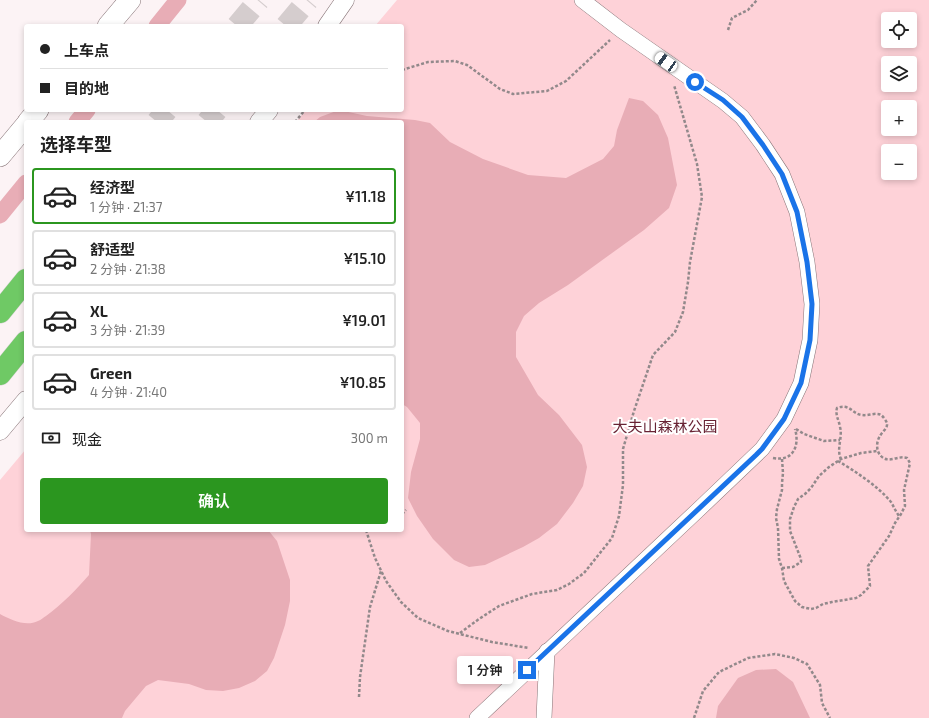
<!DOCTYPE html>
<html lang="zh">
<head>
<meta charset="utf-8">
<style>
  :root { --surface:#fff; --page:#f2f2f2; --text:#222; --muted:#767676; --line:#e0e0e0; --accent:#2b961f }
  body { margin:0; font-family:"Exo 2","Noto Sans SC",sans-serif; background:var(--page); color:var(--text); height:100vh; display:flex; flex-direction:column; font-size:15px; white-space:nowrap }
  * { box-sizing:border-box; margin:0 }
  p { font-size:13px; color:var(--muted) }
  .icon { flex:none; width:22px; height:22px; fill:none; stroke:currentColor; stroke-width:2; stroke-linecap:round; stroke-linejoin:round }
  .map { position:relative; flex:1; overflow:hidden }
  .details { position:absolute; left:24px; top:120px; width:380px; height:412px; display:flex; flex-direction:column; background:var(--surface); border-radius:4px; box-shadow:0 2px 6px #0003 }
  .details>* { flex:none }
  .top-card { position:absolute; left:24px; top:24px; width:380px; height:88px; border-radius:4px; box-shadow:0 2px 6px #0003; display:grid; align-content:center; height:88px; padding:0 16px; background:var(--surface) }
  .buttons { position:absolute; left:881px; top:12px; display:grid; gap:8px }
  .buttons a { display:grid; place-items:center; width:36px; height:36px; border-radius:4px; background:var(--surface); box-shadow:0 2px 6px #0003; font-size:20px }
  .end { position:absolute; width:18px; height:18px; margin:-9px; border:5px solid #1a73e8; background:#fff; box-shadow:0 0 0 2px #fff }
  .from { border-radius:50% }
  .bubble { position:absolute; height:28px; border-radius:4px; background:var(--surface); box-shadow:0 2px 6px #0003; font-size:13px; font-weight:600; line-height:28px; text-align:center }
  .car { position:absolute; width:12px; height:24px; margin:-12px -6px; border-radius:5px; box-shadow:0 0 3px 1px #0007; background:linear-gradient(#fff 24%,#345 0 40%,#fff 0 76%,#345 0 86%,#fff 0) }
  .top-card b { display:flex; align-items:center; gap:14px; height:38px; font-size:15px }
  .top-card b+b { border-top:1px solid var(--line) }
  .top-card i { width:10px; height:10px; background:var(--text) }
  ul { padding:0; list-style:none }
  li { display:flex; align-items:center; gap:12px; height:56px; margin:0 8px 6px; padding:0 8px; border:2px solid var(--line); border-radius:4px }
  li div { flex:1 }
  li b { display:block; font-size:15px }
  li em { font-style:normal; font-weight:600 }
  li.active { border-color:var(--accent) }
  li>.icon { width:36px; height:36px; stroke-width:1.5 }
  h2 { padding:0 16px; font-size:18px; line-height:48px }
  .pay { display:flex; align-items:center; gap:10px; height:44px; padding:0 16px; font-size:15px }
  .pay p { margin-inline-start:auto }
  .action { display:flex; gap:8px; margin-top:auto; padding:8px 16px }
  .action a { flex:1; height:46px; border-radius:4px; background:var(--accent); color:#fff; font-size:16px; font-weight:600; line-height:46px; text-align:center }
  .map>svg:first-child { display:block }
  .green { fill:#fed2d8; fill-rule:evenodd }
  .water { fill:#e8adb6 }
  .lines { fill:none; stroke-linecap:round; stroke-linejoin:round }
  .canal { stroke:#e8adb6; stroke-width:17 }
  .motorway-tunnel { stroke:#d5cdce; stroke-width:22; stroke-dasharray:22 11; stroke-linecap:butt }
  .minor-casing { stroke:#877477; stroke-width:16 }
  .tertiary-casing { stroke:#877477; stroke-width:19 }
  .secondary-casing { stroke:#877477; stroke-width:22 }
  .motorway-casing { stroke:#d4d2d2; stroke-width:23 }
  .path { stroke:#92898b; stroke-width:2.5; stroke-dasharray:3 2; stroke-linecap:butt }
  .minor { stroke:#fff; stroke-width:15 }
  .tertiary { stroke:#fff; stroke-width:18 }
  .secondary { stroke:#fff; stroke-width:21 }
  .motorway { stroke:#6fc965; stroke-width:22 }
  .route { stroke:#1a73e8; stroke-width:5 }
  .labels { text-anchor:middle; stroke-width:4; stroke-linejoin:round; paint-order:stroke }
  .park-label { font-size:15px; fill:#682334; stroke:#fff }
</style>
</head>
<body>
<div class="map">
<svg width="929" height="718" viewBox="0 0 929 718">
  <rect width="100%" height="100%" fill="#fcf3f5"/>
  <path class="green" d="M 397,0 L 929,0 L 929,718 L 0,718 L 0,480 L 26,449 L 26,530 L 402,530 L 402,122 L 296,122 L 306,110 L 402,110 L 402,26 L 375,26 ZM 888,19 L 910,19 L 910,41 L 888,41 ZM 888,63 L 910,63 L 910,85 L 888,85 ZM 888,107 L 910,107 L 910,129 L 888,129 ZM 888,151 L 910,151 L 910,173 L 888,173 Z"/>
  <g class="water">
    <polygon points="629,98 643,101 658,115 668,138 677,185 669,208 644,230 601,261 568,285 539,303 524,316 516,332 516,357 538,395 559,415 582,445 587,467 583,486 573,503 557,524 539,538 523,547 485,565 469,567 454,560 433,539 417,516 408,498 411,472 420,439 420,423 407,407 402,404 402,122 314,122 320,117 339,110 367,116 415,120 430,123 450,142 483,159 528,175 566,178 603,159 614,146 617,130"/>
    <path d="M 90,530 L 268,530 L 277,541 L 290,580 L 290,601 L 285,625 L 274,658 L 267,671 L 255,681 L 239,688 L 223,691 L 206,690 L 189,684 L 158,680 L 146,686 L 125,711 L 122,718 L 0,718 L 0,614 C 11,620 26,627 38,621 C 41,620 44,617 46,616 C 62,604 76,590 89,575 L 91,534 Z"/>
    <polygon points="776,669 793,682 810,718 716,718 718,706 738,678 756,670"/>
  </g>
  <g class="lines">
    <g class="canal">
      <polyline points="157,26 178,0"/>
      <polyline points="77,122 87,110"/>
      <polyline points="0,215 26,183"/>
    </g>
    <g class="motorway-tunnel">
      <polyline points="237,26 259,0"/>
      <polyline points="286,26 308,0"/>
      <polyline points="157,122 167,110"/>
      <polyline points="207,122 217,110"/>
    </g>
    <g class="minor-casing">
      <g id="minor">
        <polyline points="477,718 697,511 762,449 784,419 801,383 810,340 812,304 807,262 797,212 782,174 763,145 742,117 723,101 621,30 582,0"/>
        <polyline points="544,718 547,651"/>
      </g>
    </g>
    <g class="tertiary-casing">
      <g id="tertiary">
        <polyline points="327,26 345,0"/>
        <polyline points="259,122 269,110"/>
        <polyline points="0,431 26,400"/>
      </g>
    </g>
    <g class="secondary-casing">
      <g id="secondary">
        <polyline points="108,26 130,0"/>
        <polyline points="28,122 38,110"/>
        <polyline points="0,156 26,125"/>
      </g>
    </g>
    <g class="motorway-casing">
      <g id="motorway">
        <polyline points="0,312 26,280"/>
        <polyline points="0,374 26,342"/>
      </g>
    </g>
    <g class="path">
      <polyline points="728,30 732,18 748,10 757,0"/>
      <polyline points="402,70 428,62 455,61 467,65 500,89 513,94 547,91 566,81 610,40"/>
      <polyline points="295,122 305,110"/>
      <polyline points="796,429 804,434 824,441 840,440"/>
      <path d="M 773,458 C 793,462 800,446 795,429"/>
      <path d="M 782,459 L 783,473 L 782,483 L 782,490 L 777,509 L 776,518 L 778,528 L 779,559 L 782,568 L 784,581 L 795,601 L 802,607 L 811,609 L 816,608 L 823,604 L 832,602 L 856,598 L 861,595 L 870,586 L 868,566 L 889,536 L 895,523 L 901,514 L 905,506 L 904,490 L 910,463 L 907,458 C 898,455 888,464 881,456 C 876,451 876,442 880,436 C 882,432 888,428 887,423 C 886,421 883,416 881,415 C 876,412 868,416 862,415 C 852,414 850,403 837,408 C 835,415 839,420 840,427 C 843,437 836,449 841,459"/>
      <path d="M 838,461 C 855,471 879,487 891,502 C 894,507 896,512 899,516"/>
      <polyline points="402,514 406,510"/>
      <polyline points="366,530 375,558 386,581 401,602 418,618 448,631 492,642 529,648"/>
      <polyline points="366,530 371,530"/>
      <polyline points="782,568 793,567 801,562 801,559 790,531 790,519 794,507 798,499 805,494 811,488 819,476 829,467 841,459 861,453 877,451"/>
      <polyline points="460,633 479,619 499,606 532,594 557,590 569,584 584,573 612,538 619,516 623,485 623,449 634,411 653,355 675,332 683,312 688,282 690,262 702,197 697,164 674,85"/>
      <polyline points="359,697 360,677 370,607 381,571"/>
      <polyline points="694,718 703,691 719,672 748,658 775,654 794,658 807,664 820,685 822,703 830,718"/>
    </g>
    <use href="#minor" class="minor"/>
    <use href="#tertiary" class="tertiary"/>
    <use href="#secondary" class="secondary"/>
    <use href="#motorway" class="motorway"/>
  </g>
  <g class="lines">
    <polyline class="route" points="527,670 756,455 762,449 784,419 801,383 810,340 812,304 807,262 797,212 782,174 763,145 742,117 723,100 695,82"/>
  </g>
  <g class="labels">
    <g class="park-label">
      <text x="665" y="432">大夫山森林公园</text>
    </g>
  </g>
</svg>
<div class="buttons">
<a><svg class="icon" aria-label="locate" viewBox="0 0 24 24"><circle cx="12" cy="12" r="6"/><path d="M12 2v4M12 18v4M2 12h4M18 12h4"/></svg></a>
<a><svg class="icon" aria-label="layers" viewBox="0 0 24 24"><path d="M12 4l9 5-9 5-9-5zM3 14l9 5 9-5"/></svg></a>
<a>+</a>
<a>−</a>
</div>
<i class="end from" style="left:695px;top:82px"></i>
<i class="end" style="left:527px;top:670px"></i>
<div class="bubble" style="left:457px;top:656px;width:56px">1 分钟</div>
<i class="car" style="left:666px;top:62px;rotate:305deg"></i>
<div class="top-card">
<b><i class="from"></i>上车点</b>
<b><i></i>目的地</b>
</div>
<section class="details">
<h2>选择车型</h2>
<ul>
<li class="active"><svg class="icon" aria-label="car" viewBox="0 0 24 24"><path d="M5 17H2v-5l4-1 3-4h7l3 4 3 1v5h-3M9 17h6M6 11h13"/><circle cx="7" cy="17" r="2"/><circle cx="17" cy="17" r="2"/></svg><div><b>经济型</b><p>1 分钟 · 21:37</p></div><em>¥11.18</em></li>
<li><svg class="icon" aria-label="car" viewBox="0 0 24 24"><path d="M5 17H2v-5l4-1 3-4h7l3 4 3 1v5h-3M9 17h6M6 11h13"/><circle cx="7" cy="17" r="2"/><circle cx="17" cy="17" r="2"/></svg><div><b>舒适型</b><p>2 分钟 · 21:38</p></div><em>¥15.10</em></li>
<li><svg class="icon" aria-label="car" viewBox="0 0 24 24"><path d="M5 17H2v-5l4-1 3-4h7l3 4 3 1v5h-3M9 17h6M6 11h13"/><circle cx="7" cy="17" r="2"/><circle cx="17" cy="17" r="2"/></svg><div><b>XL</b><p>3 分钟 · 21:39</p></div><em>¥19.01</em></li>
<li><svg class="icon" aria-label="car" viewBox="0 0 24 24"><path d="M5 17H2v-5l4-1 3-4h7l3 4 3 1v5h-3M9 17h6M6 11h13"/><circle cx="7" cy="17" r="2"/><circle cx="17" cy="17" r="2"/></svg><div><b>Green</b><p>4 分钟 · 21:40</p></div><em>¥10.85</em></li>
</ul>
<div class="pay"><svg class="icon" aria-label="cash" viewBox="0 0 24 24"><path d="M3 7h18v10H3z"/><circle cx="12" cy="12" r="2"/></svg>现金<p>300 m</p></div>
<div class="action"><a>确认</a></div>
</section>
</div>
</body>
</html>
